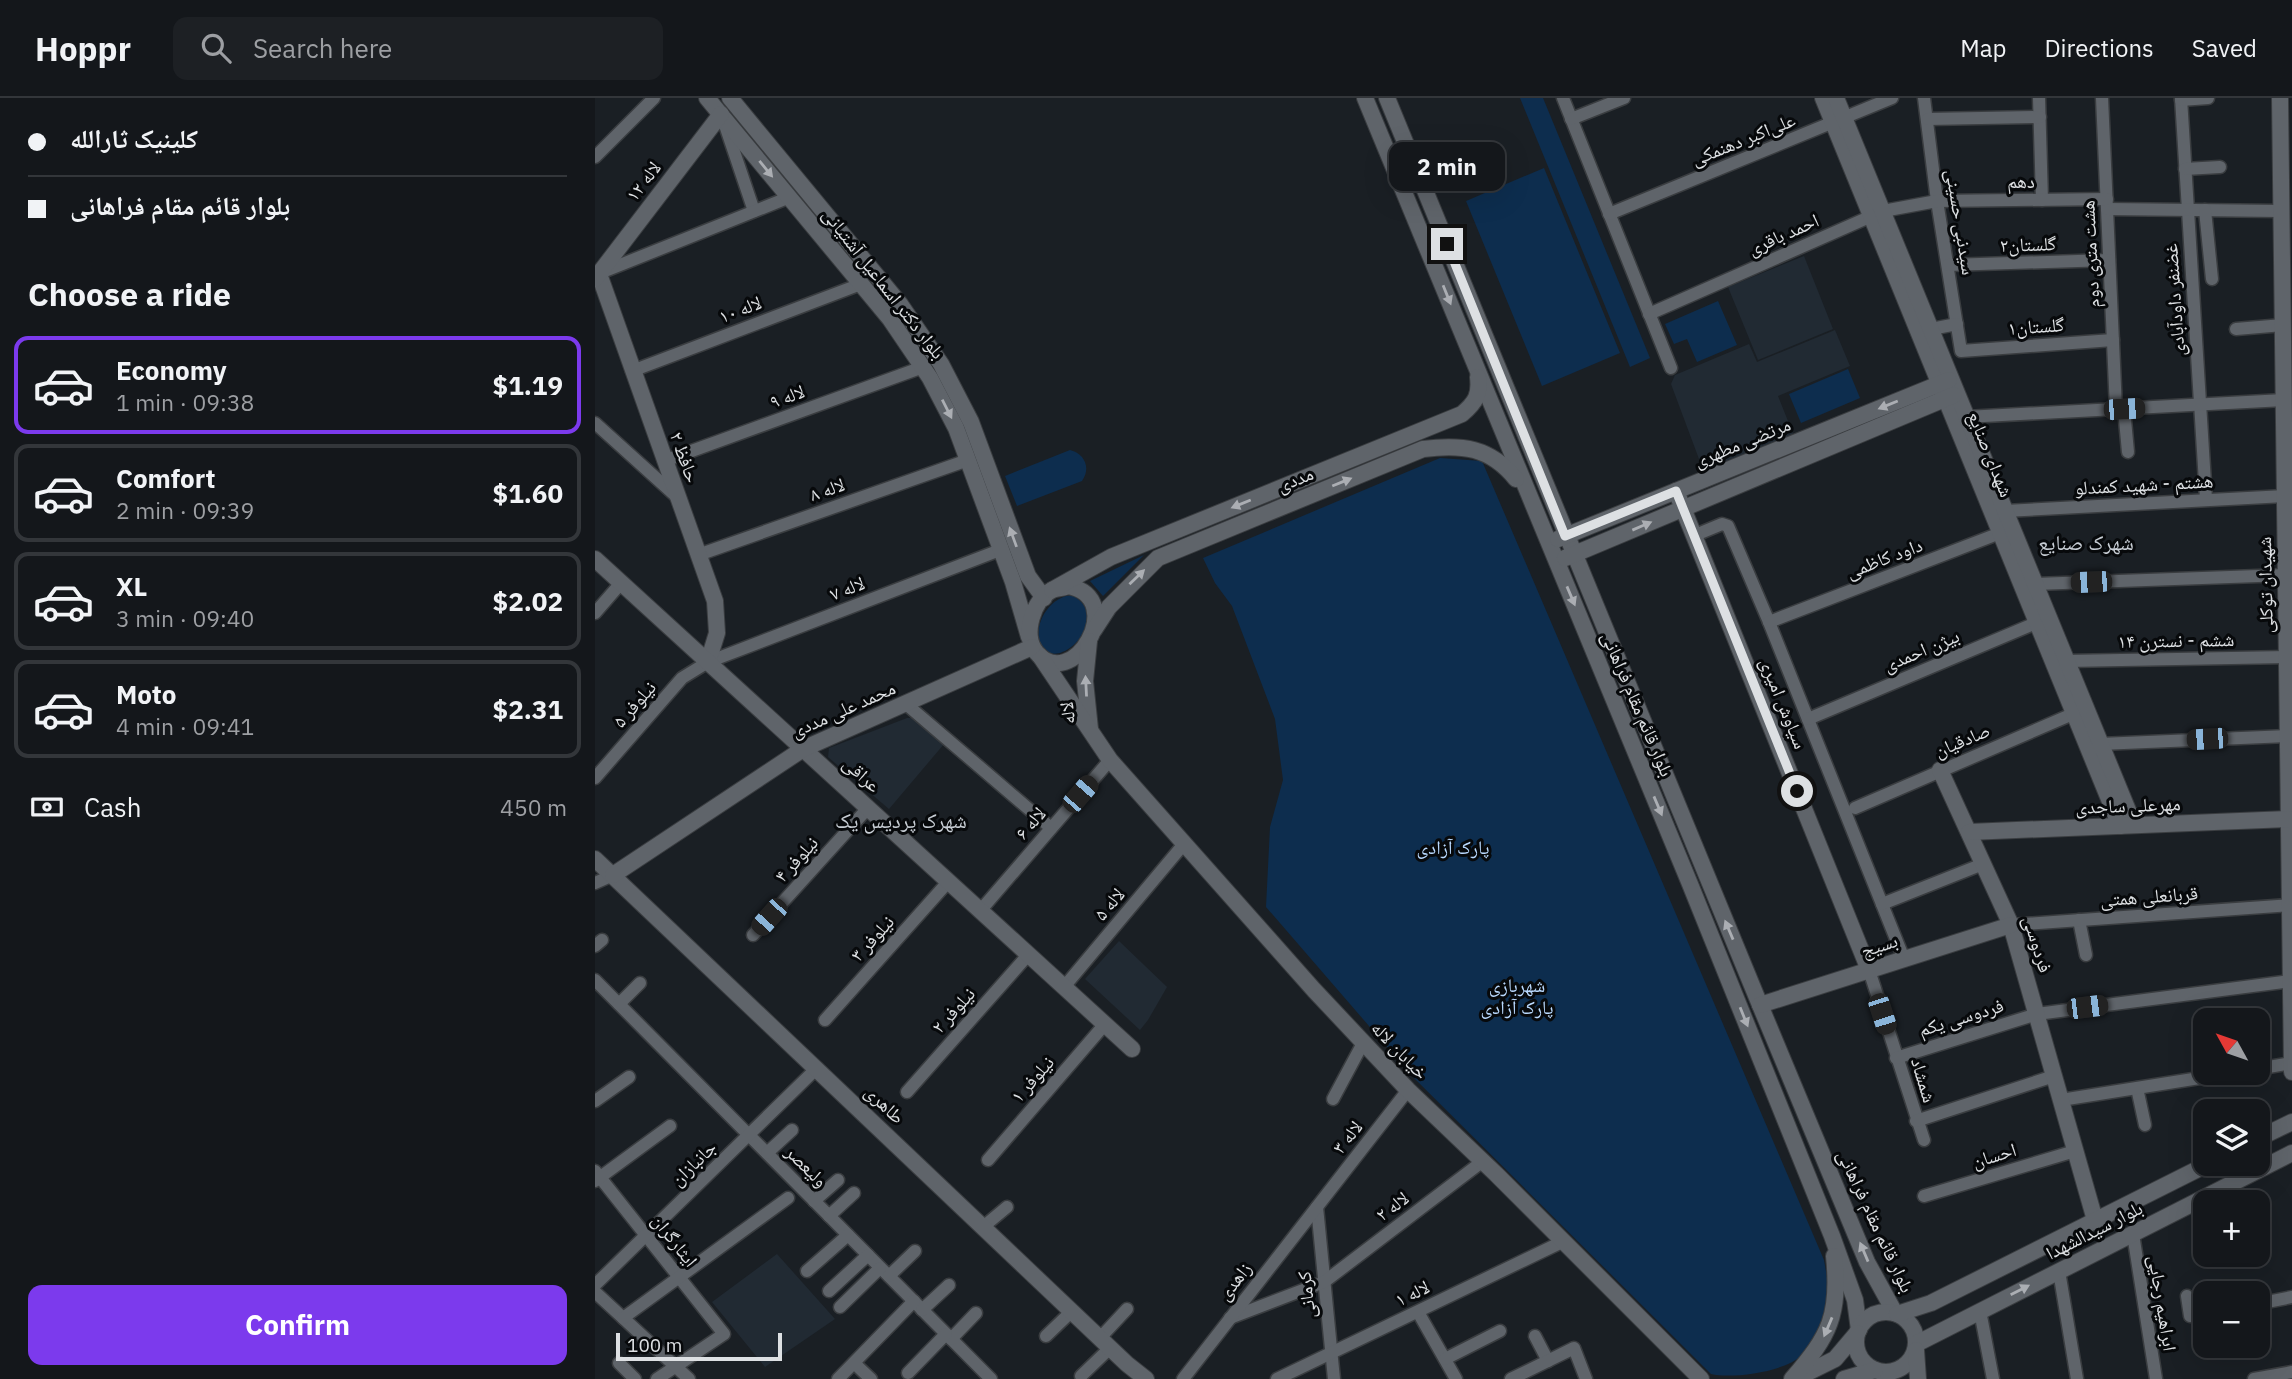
<!DOCTYPE html>
<html lang="en">
<head>
<meta charset="utf-8">
<style>
  :root { --surface:#14171b; --page:#1d2024; --text:#f1f3f6; --muted:#9d9fa3; --line:#33363a; --accent:#7c3aed }
  body { margin:0; font-family:"IBM Plex Sans","Noto Naskh Arabic",sans-serif; background:var(--page); color:var(--text); height:100vh; display:flex; flex-direction:column; font-size:26px; white-space:nowrap }
  * { box-sizing:border-box; margin:0 }
  p { font-size:23px; color:var(--muted) }
  .icon { flex:none; width:38px; height:38px; fill:none; stroke:currentColor; stroke-width:2; stroke-linecap:round; stroke-linejoin:round }
  .map { position:relative; flex:1; overflow:hidden }
  .sheet { display:flex; flex-direction:column; background:var(--surface); width:595px }
  .sheet>* { flex:none }
  .hud { display:grid; align-content:center; height:154px; padding:0 28px; background:var(--surface) }
  .needle { width:46px; rotate:310deg }
  .controls { position:absolute; left:1598px; top:910px; display:grid; gap:14px }
  .controls a { display:grid; place-items:center; width:77px; height:77px; border-radius:14px; background:var(--surface); box-shadow:0 7px 28px #0002,0 0 0 2px var(--line); font-size:35px }
  .scale { position:absolute; left:21px; bottom:18px; width:166px; box-sizing:border-box; padding-left:7px; border:4px solid #dde0e3; border-top:0; font-size:19px; line-height:24px; white-space:nowrap; color:#dde0e3; -webkit-text-stroke:5px #07090b; paint-order:stroke }
  .end { position:absolute; width:32px; height:32px; margin:-16px; border:9px solid #dde0e3; background:#111; box-shadow:0 0 0 4px #111 }
  .from { border-radius:50% }
  .bubble { position:absolute; height:49px; border-radius:14px; background:var(--surface); box-shadow:0 7px 28px #0002,0 0 0 2px var(--line); font-size:23px; font-weight:700; line-height:49px; text-align:center }
  .car { position:absolute; width:21px; height:42px; margin:-21px -10px; border-radius:9px; box-shadow:0 0 5px 2px #0007; background:linear-gradient(#222 24%,#8ab4d8 0 40%,#222 0 76%,#8ab4d8 0 86%,#222 0) }
  .hud b { display:flex; align-items:center; gap:24px; height:66px; font-size:26px }
  .hud b+b { border-top:2px solid var(--line) }
  .hud i { width:18px; height:18px; background:var(--text) }
  ul { padding:0; list-style:none }
  li { display:flex; align-items:center; gap:21px; height:98px; margin:0 14px 10px; padding:0 14px; border:4px solid var(--line); border-radius:14px }
  li div { flex:1 }
  li b { display:block; font-size:26px }
  li em { font-style:normal; font-weight:700 }
  li.selected { border-color:var(--accent) }
  li>.icon { width:63px; height:63px; stroke-width:1.5 }
  h2 { padding:0 28px; font-size:32px; line-height:84px }
  .pay { display:flex; align-items:center; gap:18px; height:77px; padding:0 28px; font-size:26px }
  .pay p { margin-inline-start:auto }
  .action { display:flex; gap:14px; margin-top:auto; padding:14px 28px }
  .action a { flex:1; height:80px; border-radius:14px; background:var(--accent); color:#fff; font-size:28px; font-weight:700; line-height:80px; text-align:center }
  header { display:flex; align-items:center; gap:42px; box-sizing:border-box; height:98px; padding:0 35px; background:var(--surface); border-bottom:2px solid var(--line) }
  header strong { font-size:33px }
  nav { display:flex; gap:38px; margin-inline-start:auto; font-size:24px }
  .search { width:490px; height:63px; background:var(--page); display:flex; align-items:center; gap:18px; box-sizing:border-box; padding:0 24px; border-radius:14px; color:var(--muted); font-size:26px }
  main { display:flex; flex:1; min-height:0 }
  .map>svg:first-child { display:block }
  .built { fill:#212a33 }
  .green { fill:#0d2d4e }
  .lines { fill:none; stroke-linecap:round; stroke-linejoin:round }
  .street-casing { stroke:#3a3d40; stroke-width:15 }
  .secondary-casing { stroke:#3a3d40; stroke-width:18 }
  .street { stroke:#5f646a; stroke-width:12 }
  .secondary { stroke:#5f646a; stroke-width:16 }
  .oneway { fill:#abaeb3 }
  .route { stroke:#dde0e3; stroke-width:9 }
  .labels { text-anchor:middle; stroke-width:6; stroke-linejoin:round; paint-order:stroke }
  .street-label { font-size:19px; fill:#dde0e3; stroke:#07090b }
  .park-label { font-size:19px; fill:#b9d9fe; stroke:#07090b }
  .neighbourhood-label { font-size:21px; fill:#c7cdd4; stroke:#07090b }
</style>
</head>
<body>
<header>
<strong>Hoppr</strong>
<div class="search"><svg class="icon" aria-label="search" viewBox="0 0 24 24"><circle cx="10" cy="10" r="6"/><path d="M15 15l6 6"/></svg>Search here</div>
<nav><a>Map</a><a>Directions</a><a>Saved</a></nav>
</header>
<main>
<section class="sheet">
<div class="hud">
<b><i class="from"></i>کلینیک ثارالله</b>
<b><i></i>بلوار قائم مقام فراهانی</b>
</div>
<h2>Choose a ride</h2>
<ul>
<li class="selected"><svg class="icon" aria-label="car" viewBox="0 0 24 24"><path d="M5 17H2v-5l4-1 3-4h7l3 4 3 1v5h-3M9 17h6M6 11h13"/><circle cx="7" cy="17" r="2"/><circle cx="17" cy="17" r="2"/></svg><div><b>Economy</b><p>1 min · 09:38</p></div><em>$1.19</em></li>
<li><svg class="icon" aria-label="car" viewBox="0 0 24 24"><path d="M5 17H2v-5l4-1 3-4h7l3 4 3 1v5h-3M9 17h6M6 11h13"/><circle cx="7" cy="17" r="2"/><circle cx="17" cy="17" r="2"/></svg><div><b>Comfort</b><p>2 min · 09:39</p></div><em>$1.60</em></li>
<li><svg class="icon" aria-label="car" viewBox="0 0 24 24"><path d="M5 17H2v-5l4-1 3-4h7l3 4 3 1v5h-3M9 17h6M6 11h13"/><circle cx="7" cy="17" r="2"/><circle cx="17" cy="17" r="2"/></svg><div><b>XL</b><p>3 min · 09:40</p></div><em>$2.02</em></li>
<li><svg class="icon" aria-label="car" viewBox="0 0 24 24"><path d="M5 17H2v-5l4-1 3-4h7l3 4 3 1v5h-3M9 17h6M6 11h13"/><circle cx="7" cy="17" r="2"/><circle cx="17" cy="17" r="2"/></svg><div><b>Moto</b><p>4 min · 09:41</p></div><em>$2.31</em></li>
</ul>
<div class="pay"><svg class="icon" aria-label="cash" viewBox="0 0 24 24"><path d="M3 7h18v10H3z"/><circle cx="12" cy="12" r="2"/></svg>Cash<p>450 m</p></div>
<div class="action"><a>Confirm</a></div>
</section>
<div class="map">
<svg width="1697" height="1281" viewBox="0 0 1697 1281">
  <rect width="100%" height="100%" fill="#1a1f24"/>
  <g class="built">
    <polygon points="1209,158 1238,231 1163,262 1133,189"/>
    <polygon points="1240,232 1255,268 1183,298 1199,338 1115,372 1107,369 1076,286 1080,277 1154,246 1162,264"/>
    <polygon points="312,620 319,620 349,646 294,711 233,659 234,650"/>
    <polygon points="524,843 572,889 553,922 545,932 490,881"/>
    <polygon points="182,1156 240,1221 170,1269 117,1204"/>
  </g>
  <g class="green">
    <polygon points="925,0 948,0 1055,260 1035,269"/>
    <polygon points="949,70 1025,255 947,288 871,103"/>
    <polygon points="1123,203 1142,247 1102,264 1092,241 1079,246 1070,226"/>
    <polygon points="1253,271 1265,300 1206,325 1194,296"/>
    <path d="M 475,352 C 490,356 496,370 487,383 L 422,408 L 410,378 Z"/>
    <path d="M 845,360 L 887,363 L 1229,1162 C 1233,1184 1238,1210 1227,1231 C 1223,1240 1213,1250 1207,1257 C 1190,1274 1137,1281 1116,1276 L 819,980 L 671,809 L 675,729 L 688,682 L 680,621 L 637,508 L 620,485 L 608,460 Z"/>
    <polygon points="549,457 508,498 495,483"/>
    <path d="M 477,497 C 522,521 455,584 444,541 C 440,521 458,498 477,497 Z"/>
  </g>
  <g class="lines">
    <g class="street-casing">
      <g id="street">
        <polyline points="968,0 1076,270"/>
        <polyline points="1329,0 1342,103 1366,253 1518,242"/>
        <polyline points="1444,0 1447,102"/>
        <polyline points="1507,0 1521,311"/>
        <polyline points="1586,0 1611,401"/>
        <polyline points="1586,2 1613,0"/>
        <polyline points="976,21 1029,0"/>
        <polyline points="1333,21 1445,19"/>
        <polyline points="129,24 159,113"/>
        <polyline points="0,59 59,0"/>
        <polyline points="1590,71 1625,69"/>
        <polyline points="1512,111 1686,113"/>
        <polyline points="1610,112 1617,181"/>
        <polyline points="1014,116 1297,0"/>
        <polyline points="1353,167 1514,162"/>
        <polyline points="5,175 195,99"/>
        <polyline points="1054,216 1288,113 1342,103 1512,101"/>
        <polyline points="1336,231 1362,226"/>
        <polyline points="1641,231 1688,227"/>
        <polyline points="37,273 266,186"/>
        <polyline points="1529,311 1533,354"/>
        <polyline points="1371,319 1689,302"/>
        <polyline points="0,325 82,399"/>
        <polyline points="69,363 328,269"/>
        <polyline points="1410,413 1690,398"/>
        <polyline points="1098,438 1127,426 1133,428 1174,524 1309,861"/>
        <polyline points="103,457 373,362"/>
        <polyline points="1440,486 1691,477"/>
        <polyline points="0,515 26,485"/>
        <polyline points="1174,524 1413,432"/>
        <polyline points="1471,563 1692,559"/>
        <polyline points="311,606 456,730"/>
        <polyline points="1213,621 1448,522"/>
        <polyline points="1505,646 1693,638"/>
        <polyline points="0,680 87,580 113,564 405,452"/>
        <polyline points="1260,710 1487,612"/>
        <polyline points="0,785 18,777"/>
        <polyline points="1287,806 1388,766"/>
        <polyline points="385,813 515,662"/>
        <polyline points="1484,822 1491,857"/>
        <polyline points="1416,827 1695,807"/>
        <polyline points="158,837 273,710"/>
        <polyline points="0,848 7,842"/>
        <polyline points="1274,872 1329,1042"/>
        <polyline points="0,882 396,1281"/>
        <polyline points="469,889 588,747"/>
        <polyline points="24,906 45,885"/>
        <polyline points="230,922 353,784"/>
        <polyline points="1301,960 1442,916 1696,883"/>
        <polyline points="1662,971 1697,965"/>
        <polyline points="1542,990 1550,1027"/>
        <polyline points="312,994 433,857"/>
        <polyline points="738,1001 768,945"/>
        <polyline points="1466,1002 1636,975"/>
        <polyline points="0,1003 34,979"/>
        <polyline points="1321,1023 1459,978"/>
        <polyline points="172,1055 197,1032"/>
        <polyline points="393,1062 510,926"/>
        <polyline points="0,1073 129,1236 62,1281"/>
        <polyline points="0,1083 75,1028"/>
        <polyline points="1329,1098 1480,1053"/>
        <polyline points="219,1103 243,1082"/>
        <polyline points="722,1109 739,1281"/>
        <polyline points="234,1118 259,1095"/>
        <polyline points="388,1129 412,1109"/>
        <polyline points="1538,1136 1561,1281"/>
        <polyline points="212,1173 253,1137"/>
        <polyline points="1464,1173 1482,1281"/>
        <polyline points="294,1178 320,1153"/>
        <polyline points="0,1187 222,970"/>
        <polyline points="234,1193 273,1157"/>
        <polyline points="0,1194 94,1281"/>
        <polyline points="1592,1198 1595,1218"/>
        <polyline points="1662,1206 1697,1199"/>
        <polyline points="245,1209 285,1170"/>
        <polyline points="327,1212 354,1187"/>
        <polyline points="1385,1213 1398,1281"/>
        <polyline points="823,1214 861,1281"/>
        <polyline points="28,1220 193,1100"/>
        <polyline points="635,1220 729,1184 888,1063"/>
        <polyline points="451,1238 477,1213"/>
        <polyline points="940,1238 953,1263"/>
        <polyline points="505,1240 532,1211"/>
        <polyline points="356,1241 381,1215"/>
        <polyline points="850,1261 905,1233"/>
        <polyline points="24,1265 40,1281"/>
        <polyline points="259,1265 276,1281"/>
        <polyline points="313,1275 351,1236"/>
        <polyline points="486,1278 515,1250"/>
        <polyline points="243,1281 319,1203"/>
        <polyline points="588,1281 813,992"/>
        <polyline points="682,1281 969,1143"/>
        <polyline points="916,1281 979,1250 991,1281"/>
        <polyline points="1659,1281 1697,1274"/>
      </g>
    </g>
    <g class="secondary-casing">
      <g id="secondary">
        <polyline points="112,0 295,221 335,280 361,330 418,484 434,539"/>
        <polyline points="135,0 305,206 346,266 376,324 433,478 449,500"/>
        <polyline points="770,0 1095,786 1237,1138 1260,1202 1264,1232"/>
        <polyline points="792,0 1165,907 1272,1164 1300,1215"/>
        <polyline points="1228,0 1525,728"/>
        <polyline points="1241,0 1539,727"/>
        <polyline points="1685,0 1697,974"/>
        <polyline points="4,176 120,503 122,535 113,564"/>
        <polyline points="0,181 126,16"/>
        <polyline points="1081,393 1274,872"/>
        <polyline points="963,441 1354,282"/>
        <polyline points="970,460 1359,297"/>
        <polyline points="0,461 537,951"/>
        <path d="M 473,488 C 535,500 477,598 441,554 C 427,536 438,502 457,492 C 462,490 469,490 473,488 Z"/>
        <path d="M 457,492 L 516,459 L 867,316 C 881,304 885,297 883,279"/>
        <path d="M 499,532 L 514,509 L 563,460 L 828,351 C 867,346 895,349 921,381"/>
        <polyline points="494,543 490,583 495,631"/>
        <polyline points="445,558 515,662 719,892 813,992 901,1076 1106,1281"/>
        <polyline points="1345,672 1416,827 1500,1122"/>
        <polyline points="1374,734 1694,721"/>
        <polyline points="0,761 532,1266 551,1281"/>
        <polyline points="18,777 208,651 437,549"/>
        <polyline points="1165,907 1416,827"/>
        <polyline points="1662,1041 1697,1024"/>
        <circle cx="1291" cy="1244" r="30"/>
        <polyline points="1302,1216 1336,1205 1613,1066"/>
        <polyline points="1321,1246 1697,1055"/>
        <polyline points="1321,1252 1323,1281"/>
        <polyline points="1204,1279 1240,1261 1262,1235"/>
        <path d="M 1197,1281 C 1235,1237 1245,1217 1239,1158"/>
        <polyline points="1249,1281 1280,1272"/>
      </g>
    </g>
    <use href="#street" class="street"/>
    <use href="#secondary" class="secondary"/>
  </g>
  <defs><path id="oneway-solid" d="M-6-.8H1V-3.2L6.5 0L1 3.2V.8H-6Z" transform="scale(1.75)"/></defs>
  <g class="oneway">
    <use href="#oneway-solid" transform="translate(171 71) rotate(51)"/>
    <use href="#oneway-solid" transform="translate(852 197) rotate(68)"/>
    <use href="#oneway-solid" transform="translate(1293 307) rotate(158)"/>
    <use href="#oneway-solid" transform="translate(352 311) rotate(63)"/>
    <use href="#oneway-solid" transform="translate(747 384) rotate(-22)"/>
    <use href="#oneway-solid" transform="translate(646 406) rotate(158)"/>
    <use href="#oneway-solid" transform="translate(1047 428) rotate(-23)"/>
    <use href="#oneway-solid" transform="translate(418 439) rotate(-110)"/>
    <use href="#oneway-solid" transform="translate(542 479) rotate(-44)"/>
    <use href="#oneway-solid" transform="translate(976 498) rotate(67)"/>
    <use href="#oneway-solid" transform="translate(491 588) rotate(-93)"/>
    <use href="#oneway-solid" transform="translate(1063 708) rotate(67)"/>
    <use href="#oneway-solid" transform="translate(1134 832) rotate(-113)"/>
    <use href="#oneway-solid" transform="translate(1149 919) rotate(68)"/>
    <use href="#oneway-solid" transform="translate(1269 1154) rotate(-113)"/>
    <use href="#oneway-solid" transform="translate(1425 1192) rotate(-27)"/>
    <use href="#oneway-solid" transform="translate(1233 1229) rotate(113)"/>
  </g>
  <g class="lines">
    <polyline class="route" points="852,146 970,438 1081,393 1202,693"/>
  </g>
  <g class="labels">
    <g class="street-label">
      <text transform="translate(1148 41) rotate(-22)" y="7">علی‌اکبر دهنمکی</text>
      <text transform="translate(48 83) rotate(-53)" y="7">لاله ۱۲</text>
      <text transform="translate(1426 83) rotate(-1)" y="7">دهم</text>
      <text transform="translate(1366 124) rotate(81)" y="7">سیدنبی حسینی</text>
      <text transform="translate(1188 136) rotate(-24)" y="7">احمد باقری</text>
      <text transform="translate(1433 146) rotate(-2)" y="7">گلستان۲</text>
      <text transform="translate(1495 156) rotate(-93)" y="7">هشت متری دوم</text>
      <text transform="translate(289 185) rotate(52)" y="7">بلوار دکتر اسماعیل آشتیانی</text>
      <text transform="translate(1579 202) rotate(-94)" y="7">غضنفر داودآبادی</text>
      <text transform="translate(145 211) rotate(-21)" y="7">لاله ۱۰</text>
      <text transform="translate(1441 228) rotate(-4)" y="7">گلستان۱</text>
      <text transform="translate(192 298) rotate(-20)" y="7">لاله ۹</text>
      <text transform="translate(1147 344) rotate(-22)" y="7">مرتضی مطهری</text>
      <text transform="translate(1396 356) rotate(68)" y="7">شهدای صنایع</text>
      <text transform="translate(90 359) rotate(70)" y="7">حافظ ۲</text>
      <text transform="translate(700 381) rotate(-22)" y="7">مددی</text>
      <text transform="translate(1549 386) rotate(-3)" y="7">هشتم - شهید کمندلو</text>
      <text transform="translate(232 391) rotate(-19)" y="7">لاله ۸</text>
      <text transform="translate(1289 460) rotate(-21)" y="7">داود کاظمی</text>
      <text transform="translate(1670 487) rotate(-91)" y="7">شهیدان توکلی</text>
      <text transform="translate(252 490) rotate(-21)" y="7">لاله ۷</text>
      <text transform="translate(1581 542) rotate(-1)" y="7">ششم - نسترن ۱۴</text>
      <text transform="translate(1326 552) rotate(-23)" y="7">بیژن احمدی</text>
      <text transform="translate(1189 605) rotate(68)" y="7">سیاوش امیری</text>
      <text transform="translate(39 606) rotate(-49)" y="7">نیلوفر ۵</text>
      <text transform="translate(1043 606) rotate(67)" y="7">بلوار قائم مقام فراهانی</text>
      <text transform="translate(248 611) rotate(-24)" y="7">محمد علی مددی</text>
      <text transform="translate(472 615) rotate(-96)" y="7">لاله</text>
      <text transform="translate(1367 642) rotate(-23)" y="7">صادقیان</text>
      <text transform="translate(267 676) rotate(42)" y="7">عراقی</text>
      <text transform="translate(1533 707) rotate(-2)" y="7">مهرعلی ساجدی</text>
      <text transform="translate(435 725) rotate(-49)" y="7">لاله ۶</text>
      <text transform="translate(201 761) rotate(-48)" y="7">نیلوفر ۴</text>
      <text transform="translate(1554 798) rotate(-4)" y="7">قربانعلی همتی</text>
      <text transform="translate(514 806) rotate(-50)" y="7">لاله ۵</text>
      <text transform="translate(277 840) rotate(-48)" y="7">نیلوفر ۳</text>
      <text transform="translate(1443 846) rotate(73)" y="7">فردوسی</text>
      <text transform="translate(1284 847) rotate(-18)" y="7">بسیج</text>
      <text transform="translate(358 912) rotate(-48)" y="7">نیلوفر ۲</text>
      <text transform="translate(1366 919) rotate(-17)" y="7">فردوسی یکم</text>
      <text transform="translate(805 952) rotate(46)" y="7">خیابان لاله</text>
      <text transform="translate(437 981) rotate(-49)" y="7">نیلوفر ۱</text>
      <text transform="translate(1329 982) rotate(73)" y="7">شمشاد</text>
      <text transform="translate(290 1006) rotate(44)" y="7">طاهری</text>
      <text transform="translate(752 1039) rotate(-52)" y="7">لاله ۳</text>
      <text transform="translate(1399 1057) rotate(-17)" y="7">احسان</text>
      <text transform="translate(98 1065) rotate(-44)" y="7">جانبازان</text>
      <text transform="translate(212 1068) rotate(45)" y="7">ولیعصر</text>
      <text transform="translate(797 1108) rotate(-37)" y="7">لاله ۲</text>
      <text transform="translate(1281 1123) rotate(65)" y="7">بلوار قائم مقام فراهانی</text>
      <text transform="translate(1499 1132) rotate(-27)" y="7">بلوار سیدالشهدا</text>
      <text transform="translate(80 1142) rotate(52)" y="7">ایثارگران</text>
      <text transform="translate(639 1183) rotate(-52)" y="7">زاهدی</text>
      <text transform="translate(817 1195) rotate(-26)" y="7">لاله ۱</text>
      <text transform="translate(711 1197) rotate(-96)" y="7">کرمانی</text>
      <text transform="translate(1568 1205) rotate(81)" y="7">ابراهیم رجایی</text>
    </g>
    <g class="park-label">
      <text x="858" y="756">پارک آزادی</text>
      <text x="922" y="894">شهربازی<tspan x="922" dy="22">پارک آزادی</tspan></text>
    </g>
    <g class="neighbourhood-label">
      <text x="1491" y="452">شهرک صنایع</text>
      <text x="306" y="730">شهرک پردیس یک</text>
    </g>
  </g>
</svg>
<div class="controls">
<a><svg class="needle" viewBox="-14 -14 28 28"><path d="M0-13l5 13h-10z" fill="#e53935"/><path d="M0 13l5-13h-10z" fill="#9d9fa3"/></svg></a>
<a><svg class="icon" aria-label="layers" viewBox="0 0 24 24"><path d="M12 4l9 5-9 5-9-5zM3 14l9 5 9-5"/></svg></a>
<a>+</a>
<a>−</a>
</div>
<div class="scale">100 m</div>
<i class="end from" style="left:1202px;top:693px"></i>
<i class="end" style="left:852px;top:146px"></i>
<div class="bubble" style="left:794px;top:44px;width:116px">2 min</div>
<i class="car" style="left:1529px;top:311px;rotate:87deg"></i>
<i class="car" style="left:1496px;top:484px;rotate:268deg"></i>
<i class="car" style="left:1612px;top:641px;rotate:267deg"></i>
<i class="car" style="left:485px;top:696px;rotate:41deg"></i>
<i class="car" style="left:174px;top:819px;rotate:222deg"></i>
<i class="car" style="left:1492px;top:909px;rotate:83deg"></i>
<i class="car" style="left:1287px;top:916px;rotate:162deg"></i>
</div>
</main>
</body>
</html>
